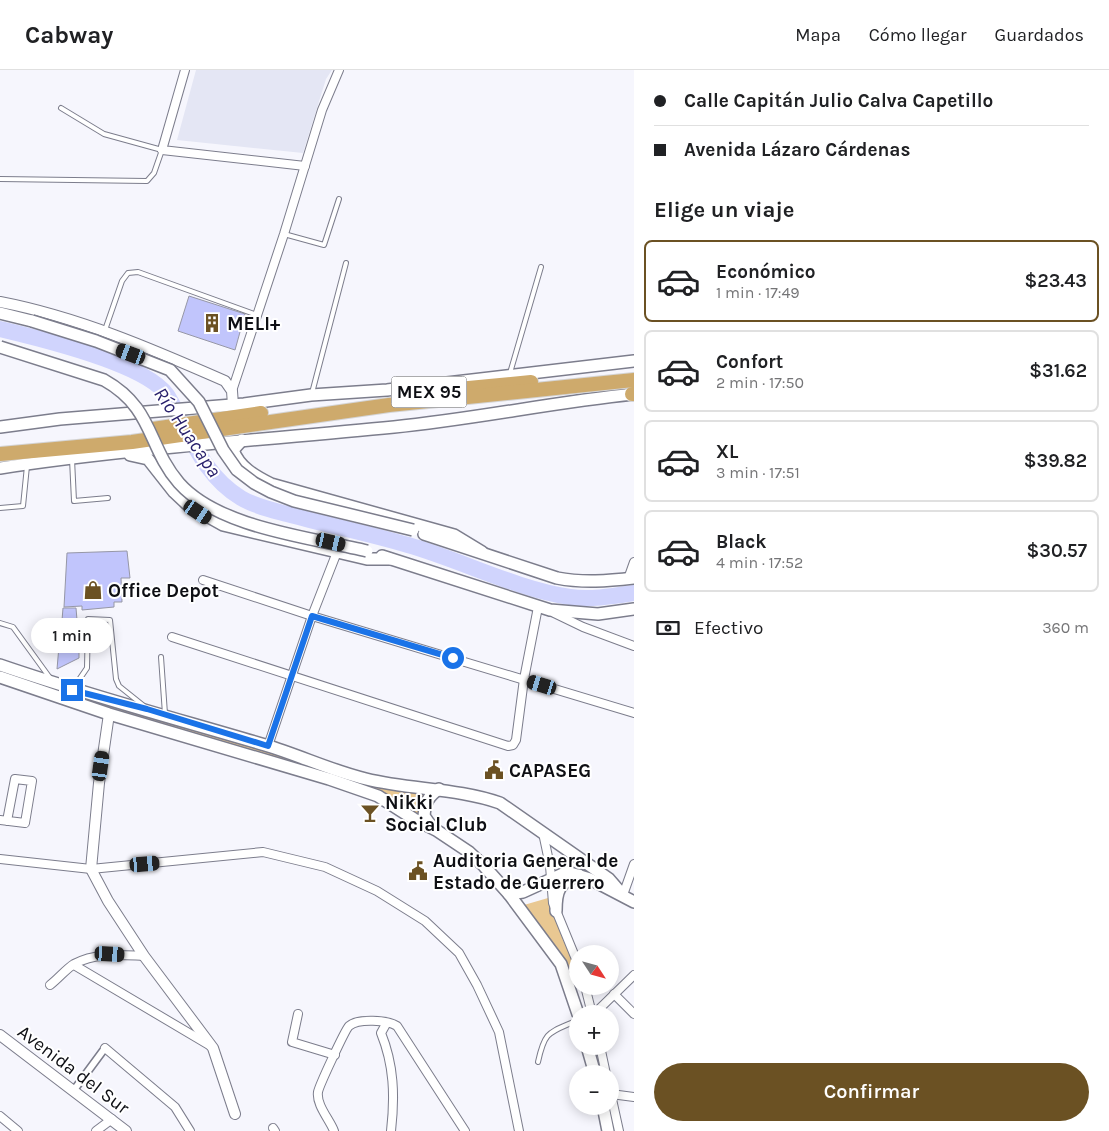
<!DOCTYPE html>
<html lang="es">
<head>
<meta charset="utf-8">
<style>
  :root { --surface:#fff; --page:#f6f6f6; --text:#202124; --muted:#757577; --line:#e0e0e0; --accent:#6b5123 }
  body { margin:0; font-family:Karla,sans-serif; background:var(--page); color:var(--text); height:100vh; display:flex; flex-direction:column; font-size:19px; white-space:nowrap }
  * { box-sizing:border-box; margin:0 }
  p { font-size:16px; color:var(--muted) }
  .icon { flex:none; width:28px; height:28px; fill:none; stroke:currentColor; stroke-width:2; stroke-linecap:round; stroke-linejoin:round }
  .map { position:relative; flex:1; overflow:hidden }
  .side { display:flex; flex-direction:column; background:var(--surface); width:475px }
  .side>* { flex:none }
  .banner { display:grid; align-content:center; height:110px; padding:0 20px; background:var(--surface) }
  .needle { width:32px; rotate:126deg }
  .controls { position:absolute; left:569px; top:875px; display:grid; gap:10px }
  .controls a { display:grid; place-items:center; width:50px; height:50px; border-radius:50%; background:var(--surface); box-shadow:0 2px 12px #0003; font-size:25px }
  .end { position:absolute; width:22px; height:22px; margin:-11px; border:6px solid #1a73e8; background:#fff; box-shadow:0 0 0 2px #fff }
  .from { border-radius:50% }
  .bubble { position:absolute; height:35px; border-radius:18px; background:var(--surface); box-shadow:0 2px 12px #0003; font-size:16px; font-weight:600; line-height:35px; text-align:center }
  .car { position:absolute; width:15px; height:30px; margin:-15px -8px; border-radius:6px; box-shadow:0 0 4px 1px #0007; background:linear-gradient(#222 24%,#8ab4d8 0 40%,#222 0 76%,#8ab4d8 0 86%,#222 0) }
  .banner b { display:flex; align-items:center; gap:18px; height:48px; font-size:19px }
  .banner b+b { border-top:1px solid var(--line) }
  .banner i { width:12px; height:12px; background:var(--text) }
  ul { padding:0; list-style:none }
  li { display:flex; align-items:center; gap:15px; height:82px; margin:0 10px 8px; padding:0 10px; border:2px solid var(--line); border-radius:8px }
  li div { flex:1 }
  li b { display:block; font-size:19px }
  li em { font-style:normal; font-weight:600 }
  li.selected { border-color:var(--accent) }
  li>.icon { width:45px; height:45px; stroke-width:1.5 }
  h2 { padding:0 20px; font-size:22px; line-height:60px }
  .pay { display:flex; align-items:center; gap:12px; height:55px; padding:0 20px; font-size:19px }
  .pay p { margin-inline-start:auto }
  .button { display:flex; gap:10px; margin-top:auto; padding:10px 20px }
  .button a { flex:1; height:58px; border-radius:30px; background:var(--accent); color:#fff; font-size:20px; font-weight:600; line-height:58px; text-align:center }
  header { display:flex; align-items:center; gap:30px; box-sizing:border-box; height:70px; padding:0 25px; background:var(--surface); border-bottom:1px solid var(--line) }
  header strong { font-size:24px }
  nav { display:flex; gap:28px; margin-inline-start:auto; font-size:18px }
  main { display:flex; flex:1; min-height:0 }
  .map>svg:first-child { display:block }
  .built { fill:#e4e6f4 }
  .green { fill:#e9c892 }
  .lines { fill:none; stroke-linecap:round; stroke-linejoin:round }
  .river { stroke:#d0d4fd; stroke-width:16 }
  .building { fill:#c1c5fc; stroke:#9697a6 }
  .service-casing { stroke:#7c7d8c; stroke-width:6 }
  .pedestrian-casing { stroke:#7c7d8c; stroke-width:9 }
  .minor-casing { stroke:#7c7d8c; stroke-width:10 }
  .tertiary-casing { stroke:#7c7d8c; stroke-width:12 }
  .secondary-casing { stroke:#7c7d8c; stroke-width:14 }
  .trunk-casing { stroke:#d4d4d5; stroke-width:16 }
  .service { stroke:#fff; stroke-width:4 }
  .pedestrian { stroke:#fff; stroke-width:6 }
  .minor { stroke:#fff; stroke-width:8 }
  .tertiary { stroke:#fff; stroke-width:10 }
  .secondary { stroke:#fff; stroke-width:11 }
  .trunk { stroke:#ceaa6c; stroke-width:14 }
  .secondary-bridge-casing { stroke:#7c7d8c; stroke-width:14; stroke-linecap:butt }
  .secondary-bridge { stroke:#fff; stroke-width:11 }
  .route { stroke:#1a73e8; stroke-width:6 }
  .labels { text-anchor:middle; stroke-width:4; stroke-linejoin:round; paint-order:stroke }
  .shield { fill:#fff; stroke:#56575a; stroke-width:1 }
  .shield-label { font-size:18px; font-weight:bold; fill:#0e0f14 }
  .poi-label { font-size:19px; font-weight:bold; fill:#0e0f14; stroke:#fff; text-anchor:start }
  .street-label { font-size:19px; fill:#0e0f14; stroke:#fff }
  .water-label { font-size:20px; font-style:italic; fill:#29216c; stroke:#fff }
</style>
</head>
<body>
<header>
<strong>Cabway</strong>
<nav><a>Mapa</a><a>Cómo llegar</a><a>Guardados</a></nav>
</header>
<main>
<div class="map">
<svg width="634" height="1061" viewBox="0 0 634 1061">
  <rect width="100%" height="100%" fill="#f6f6fd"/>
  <polygon class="built" points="196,0 332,0 326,9 303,83 177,70"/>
  <g class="green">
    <polygon points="0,600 428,723 420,746 393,730 0,603"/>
    <polygon points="548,828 563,870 574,890 577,912 562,884 524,835"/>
  </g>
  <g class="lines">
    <path class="river" d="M 0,259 C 38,268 145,293 167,325 C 190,362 201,404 241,428 C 254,436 272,440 287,444 C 327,455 368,463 408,475 C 461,490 516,519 570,527 C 590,530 614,526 634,523"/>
  </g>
  <g class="building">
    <polygon points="189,226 245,244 235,280 178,261"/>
    <polygon points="127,481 130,508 121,508 122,532 114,532 114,537 82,540 82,536 64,537 67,483"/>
    <polygon points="63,538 76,538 79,574 60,575"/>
    <polygon points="79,575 79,588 57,599 59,576"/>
  </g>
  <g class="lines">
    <g class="service-casing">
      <g id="service">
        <polyline points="0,109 147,111 154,103 162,80 104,64 61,38"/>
        <polyline points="284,164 324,175 339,129"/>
        <polyline points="105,260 122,211 128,203 138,202 257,245"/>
        <polyline points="510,303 541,197"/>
        <polyline points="312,323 346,193"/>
        <polyline points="72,389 74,431 108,428"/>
        <polyline points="0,438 23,436 27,396"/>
        <polyline points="0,553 13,557 50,608"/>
        <polyline points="161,587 165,644"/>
        <polyline points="74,617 87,598 88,549 110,550 116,609 119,616 144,636"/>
        <path d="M 538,992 C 545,960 549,963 578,950"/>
      </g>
    </g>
    <g class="pedestrian-casing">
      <polyline id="pedestrian" points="74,1020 105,978"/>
    </g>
    <g class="minor-casing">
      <g id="minor">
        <polyline points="185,0 162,80 305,96"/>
        <polyline points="232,321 284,164 322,40 339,0"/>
        <polyline points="628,509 634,492"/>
        <polyline points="203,510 312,546 634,643"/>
        <polyline points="554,543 583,557 634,576"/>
        <polyline points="172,567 508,676 513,675 516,670 524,609 538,537"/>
        <polyline points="268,676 312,546 337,482"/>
        <polyline points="0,750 25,753 32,711 15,709 7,751"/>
        <polyline points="543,763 550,796 553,833 578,894"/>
        <polyline points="0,789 91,799 263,782 325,797 377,821 425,851 459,883 477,915 499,962 519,1061"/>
        <polyline points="623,825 634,794"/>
        <polyline points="74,895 209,975"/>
        <path d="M 50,915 C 58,909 66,899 74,894 C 96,882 121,885 144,886"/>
        <polyline points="585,916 592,944"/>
        <polyline points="614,924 634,944"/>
        <polyline points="298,944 292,972 335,985"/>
        <polyline points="594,944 634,905"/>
        <path d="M 386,954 L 381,963 C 394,995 395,1026 391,1061"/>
        <polyline points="600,976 606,1004"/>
        <polyline points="105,978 175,1037 190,1061"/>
        <polyline points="610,1020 619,1061"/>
        <polyline points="611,1024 634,1027"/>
        <polyline points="0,1046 18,1061"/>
        <polyline points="273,1058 275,1061"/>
        <polyline points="96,1061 112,1049"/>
        <path d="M 334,1061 C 330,1050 316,1035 318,1022 C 319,1016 345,960 349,956 C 358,948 388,950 397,956 L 465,1061"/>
      </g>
    </g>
    <g class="tertiary-casing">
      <g id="tertiary">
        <path d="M 0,232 C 78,247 152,279 225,311 L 232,321 L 233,335"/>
        <polyline points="109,644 99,713 91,799 108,831 144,886 213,978 235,1044"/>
        <polyline points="0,965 126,1061"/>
      </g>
    </g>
    <g class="secondary-casing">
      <g id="secondary">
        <polyline points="0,243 32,251"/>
        <polyline points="0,357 60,349 244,334 311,325 387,320 634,291"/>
        <path d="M 242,370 L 233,380 C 239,397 255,406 271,414 L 454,465 L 482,482"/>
        <polyline points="130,385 148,389 174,422 189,436 223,455 367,489 390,489"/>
        <path d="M 0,398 C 131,378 263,370 394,357 C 475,349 554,332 634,324"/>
        <path d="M 424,464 L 557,508 C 583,513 608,511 634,508"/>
        <polyline points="382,486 550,540 598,544 634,539"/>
        <path d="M 0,595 C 87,625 177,649 265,675 C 299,685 332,701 366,709 C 411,720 457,718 500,733 L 609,809 L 622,824"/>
        <polyline points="0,607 109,644 329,709 378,726 414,749 436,760 469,782 484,796 509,824 561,894 578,944"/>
        <path d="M 431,756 L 424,746 C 425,733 428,726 439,719"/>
        <polyline points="509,824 523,822 567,802 590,809 634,832"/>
        <path d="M 556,841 C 556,820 559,813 579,805"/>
        <polyline points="587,976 595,1004"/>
        <polyline points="603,1036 608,1061"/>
      </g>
    </g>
    <g class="trunk-casing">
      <g id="trunk">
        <polyline points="458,319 531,312"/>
        <polyline points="632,324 634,324"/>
        <polyline points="401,325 425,316"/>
        <polyline points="153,359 261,343"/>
        <polyline points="0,384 132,372 389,335 634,310"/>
      </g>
    </g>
    <use href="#service" class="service"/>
    <use href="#pedestrian" class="pedestrian"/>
    <use href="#minor" class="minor"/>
    <use href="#tertiary" class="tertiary"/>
    <use href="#secondary" class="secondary"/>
    <use href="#trunk" class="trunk"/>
    <g class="secondary-bridge-casing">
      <g id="secondary-bridge">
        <polyline points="32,251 96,271 170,300 199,332 223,380 237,400 254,413 271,422 294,431 413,460"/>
        <path d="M 0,277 L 104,310 C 154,338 147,376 179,413 C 219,458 309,467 367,481"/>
      </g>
    </g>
    <use href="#secondary-bridge" class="secondary-bridge"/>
  </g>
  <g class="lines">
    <polyline class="route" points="72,620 147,639 268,676 312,546 453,588"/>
  </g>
  <defs>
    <g id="building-bare" transform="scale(1.5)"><path d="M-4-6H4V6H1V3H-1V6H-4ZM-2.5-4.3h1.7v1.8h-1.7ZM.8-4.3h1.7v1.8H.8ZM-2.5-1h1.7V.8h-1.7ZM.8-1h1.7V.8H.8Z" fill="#6b5123" stroke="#fff" stroke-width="2.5" paint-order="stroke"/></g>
    <g id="shop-bare" transform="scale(1.5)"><path d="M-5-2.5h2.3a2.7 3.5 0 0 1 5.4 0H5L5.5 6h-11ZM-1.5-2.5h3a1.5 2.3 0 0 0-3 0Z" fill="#6b5123" stroke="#fff" stroke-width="2.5" paint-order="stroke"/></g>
    <g id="civic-bare" transform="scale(1.5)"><path d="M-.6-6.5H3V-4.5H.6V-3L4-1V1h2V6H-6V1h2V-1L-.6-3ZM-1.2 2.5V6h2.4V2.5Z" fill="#6b5123" stroke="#fff" stroke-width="2.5" paint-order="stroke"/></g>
    <g id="bar-bare" transform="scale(1.5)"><path d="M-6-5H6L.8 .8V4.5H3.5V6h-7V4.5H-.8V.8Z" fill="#6b5123" stroke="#fff" stroke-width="2.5" paint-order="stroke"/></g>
  </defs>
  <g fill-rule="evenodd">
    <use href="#building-bare" x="212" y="253"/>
    <use href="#shop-bare" x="93" y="520"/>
    <use href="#civic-bare" x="494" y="700"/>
    <use href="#bar-bare" x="370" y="743"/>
    <use href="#civic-bare" x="418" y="801"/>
  </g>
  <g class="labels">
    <rect class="shield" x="391.5" y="306.5" width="75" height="31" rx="4"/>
    <g class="shield-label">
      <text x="429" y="328">MEX 95</text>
    </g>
    <g class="poi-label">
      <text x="227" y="260">MELI+</text>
      <text x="108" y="527">Office Depot</text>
      <text x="509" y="707">CAPASEG</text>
      <text x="385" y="739">Nikki<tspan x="385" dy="22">Social Club</tspan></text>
      <text x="433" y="797">Auditoria General de<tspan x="433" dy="22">Estado de Guerrero</tspan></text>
    </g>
    <g class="street-label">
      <text transform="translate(74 999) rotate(37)" y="7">Avenida del Sur</text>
    </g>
    <g class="water-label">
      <text transform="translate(188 362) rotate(56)" y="7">Río Huacapa</text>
    </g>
  </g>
</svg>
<div class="controls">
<a><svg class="needle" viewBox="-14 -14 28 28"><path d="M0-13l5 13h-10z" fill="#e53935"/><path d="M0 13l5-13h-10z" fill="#757577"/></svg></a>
<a>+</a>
<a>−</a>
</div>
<i class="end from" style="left:453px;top:588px"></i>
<i class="end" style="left:72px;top:620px"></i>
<div class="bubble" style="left:31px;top:548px;width:82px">1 min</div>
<i class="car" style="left:131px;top:284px;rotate:290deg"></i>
<i class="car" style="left:198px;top:442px;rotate:124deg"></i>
<i class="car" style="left:331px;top:472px;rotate:103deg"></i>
<i class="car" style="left:542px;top:615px;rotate:287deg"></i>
<i class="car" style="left:101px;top:696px;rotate:8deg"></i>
<i class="car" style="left:145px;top:794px;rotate:85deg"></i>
<i class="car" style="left:110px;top:884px;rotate:93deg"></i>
</div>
<section class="side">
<div class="banner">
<b><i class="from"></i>Calle Capitán Julio Calva Capetillo</b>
<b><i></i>Avenida Lázaro Cárdenas</b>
</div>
<h2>Elige un viaje</h2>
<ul>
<li class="selected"><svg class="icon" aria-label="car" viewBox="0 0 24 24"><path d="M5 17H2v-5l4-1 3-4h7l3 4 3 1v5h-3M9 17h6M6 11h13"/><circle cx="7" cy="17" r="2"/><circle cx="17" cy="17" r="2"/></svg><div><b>Económico</b><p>1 min · 17:49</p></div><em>$23.43</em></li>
<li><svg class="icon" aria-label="car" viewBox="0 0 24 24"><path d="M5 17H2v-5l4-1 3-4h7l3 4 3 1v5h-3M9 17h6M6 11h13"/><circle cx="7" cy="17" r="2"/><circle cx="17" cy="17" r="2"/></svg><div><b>Confort</b><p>2 min · 17:50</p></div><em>$31.62</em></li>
<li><svg class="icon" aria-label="car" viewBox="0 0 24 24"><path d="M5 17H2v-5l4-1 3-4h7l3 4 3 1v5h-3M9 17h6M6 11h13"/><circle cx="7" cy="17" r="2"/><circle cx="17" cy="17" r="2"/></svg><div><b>XL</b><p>3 min · 17:51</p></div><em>$39.82</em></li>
<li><svg class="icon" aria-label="car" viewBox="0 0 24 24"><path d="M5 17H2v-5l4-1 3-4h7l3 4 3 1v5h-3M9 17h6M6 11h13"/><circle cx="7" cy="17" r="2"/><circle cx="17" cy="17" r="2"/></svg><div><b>Black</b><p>4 min · 17:52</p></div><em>$30.57</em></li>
</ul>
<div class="pay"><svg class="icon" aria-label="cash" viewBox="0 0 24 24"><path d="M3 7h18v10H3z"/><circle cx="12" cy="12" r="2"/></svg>Efectivo<p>360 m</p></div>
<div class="button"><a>Confirmar</a></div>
</section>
</main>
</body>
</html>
